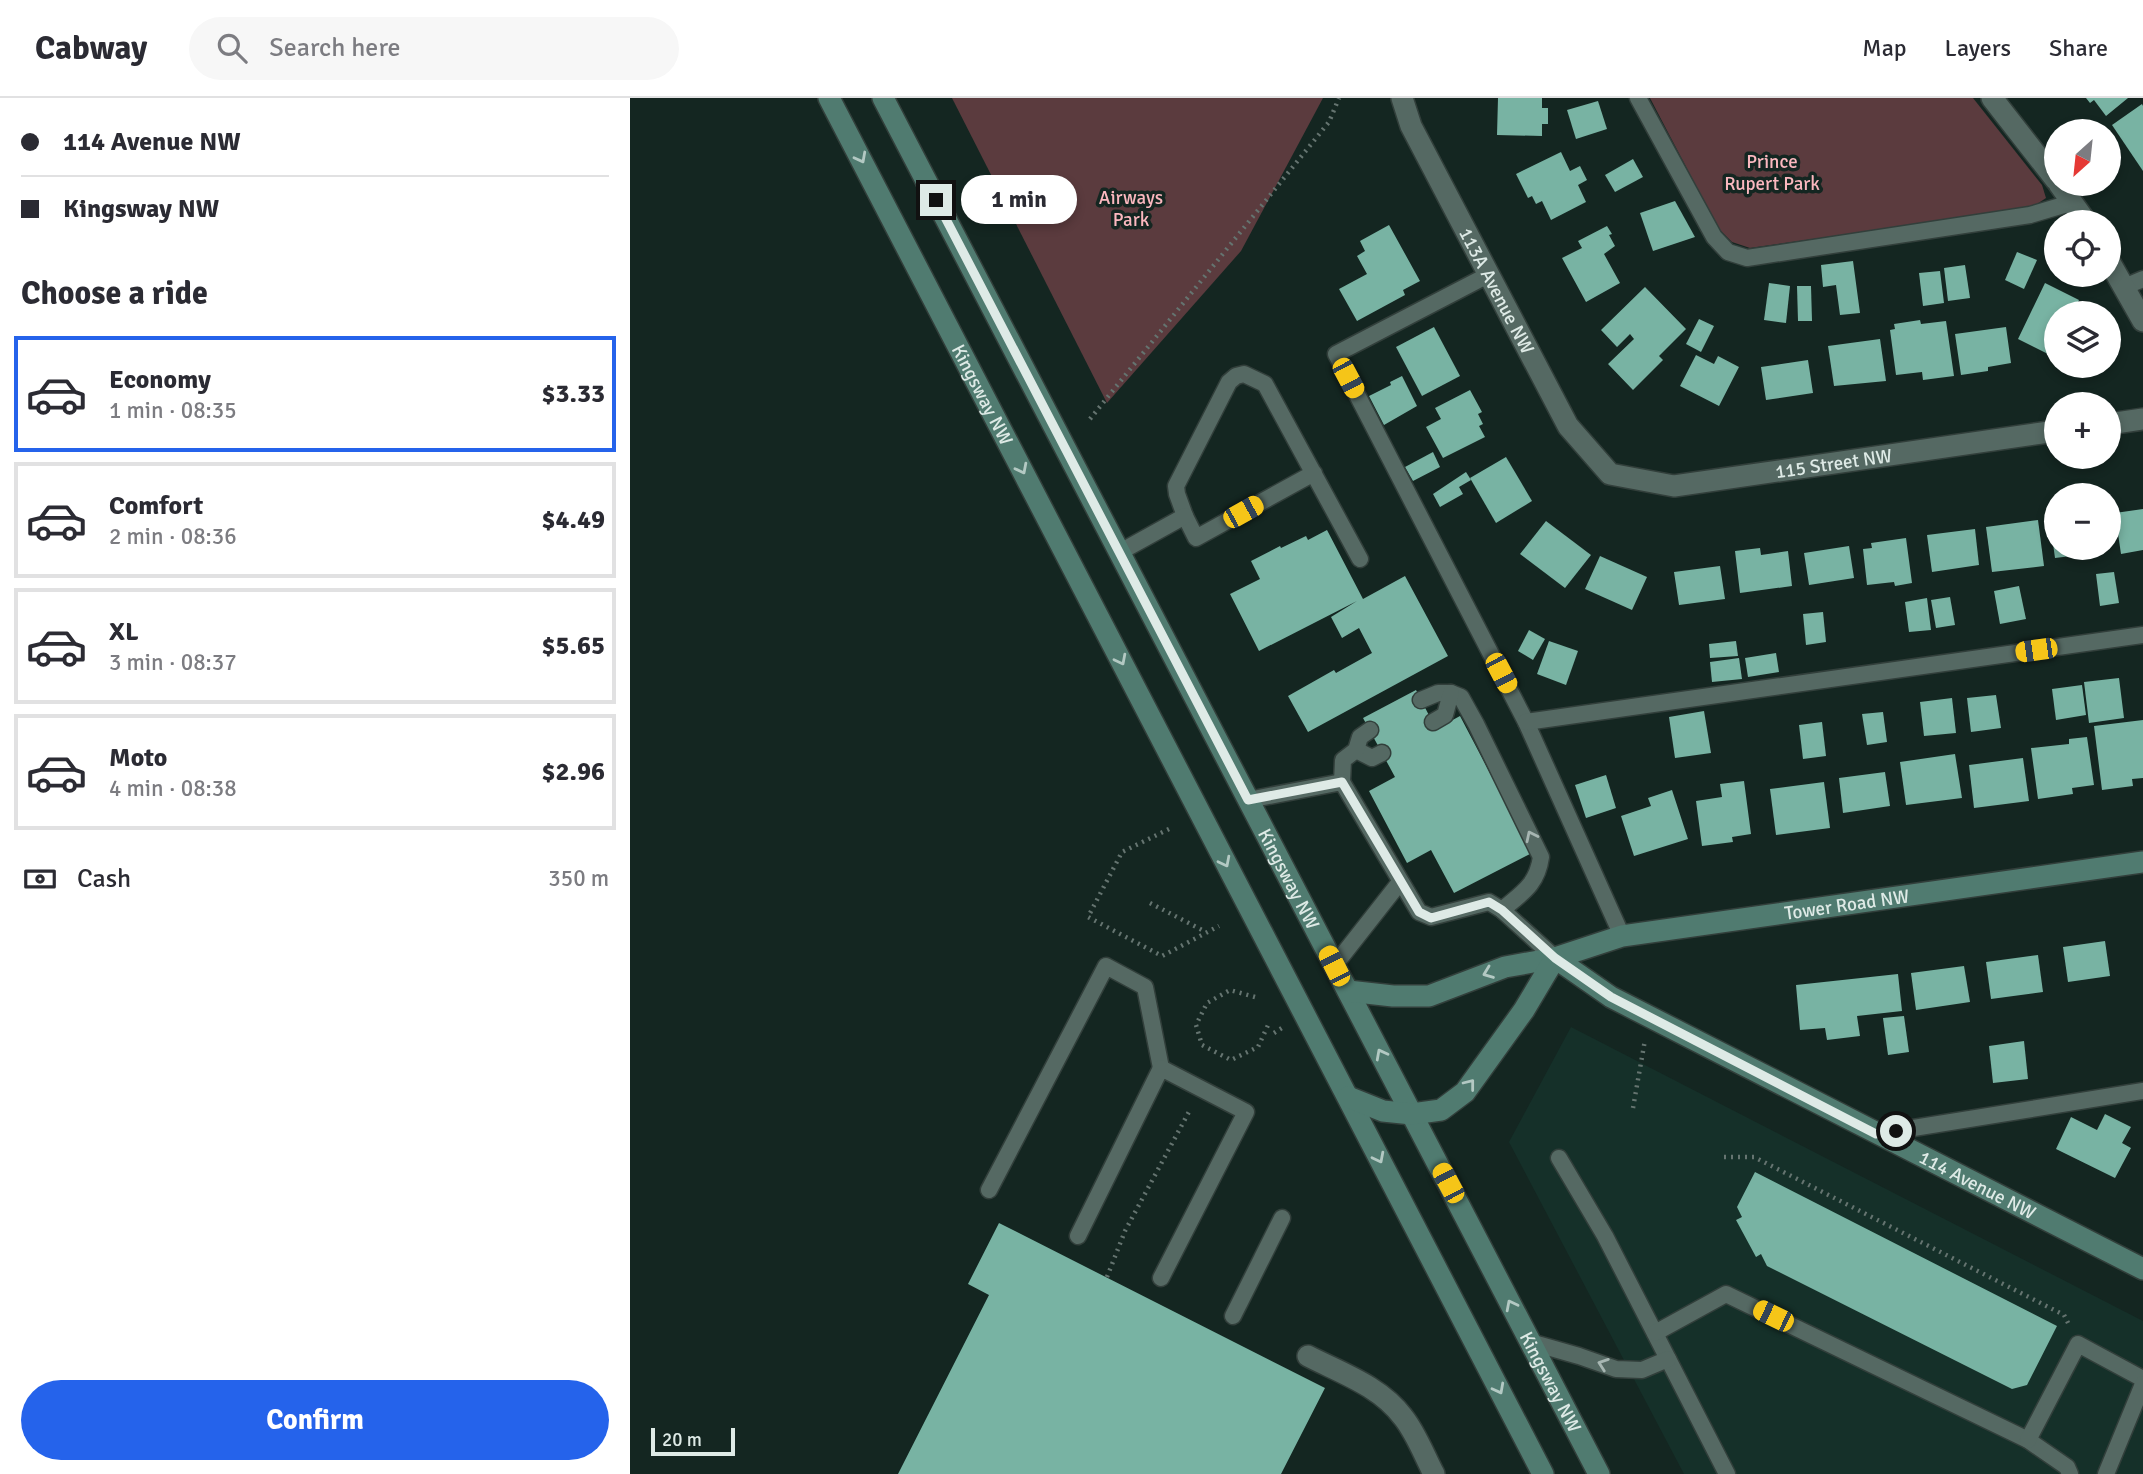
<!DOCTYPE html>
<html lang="en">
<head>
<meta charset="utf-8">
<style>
  :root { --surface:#fff; --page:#f7f7f7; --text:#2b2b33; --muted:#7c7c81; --line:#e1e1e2; --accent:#2563eb }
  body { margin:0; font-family:Signika,sans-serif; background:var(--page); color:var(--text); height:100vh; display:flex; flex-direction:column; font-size:26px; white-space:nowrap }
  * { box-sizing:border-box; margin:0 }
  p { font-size:23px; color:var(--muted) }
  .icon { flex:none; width:38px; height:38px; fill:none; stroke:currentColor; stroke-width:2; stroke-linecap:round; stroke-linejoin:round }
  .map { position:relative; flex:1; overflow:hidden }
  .details { display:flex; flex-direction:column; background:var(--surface); width:630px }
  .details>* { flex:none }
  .hud { display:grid; align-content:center; height:154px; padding:0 21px; background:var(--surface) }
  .needle { width:46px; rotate:207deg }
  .controls { position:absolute; left:1414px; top:21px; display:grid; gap:14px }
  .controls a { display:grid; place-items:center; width:77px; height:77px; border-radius:50%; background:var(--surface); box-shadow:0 4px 10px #0003; font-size:35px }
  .scale { position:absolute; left:21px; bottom:18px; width:84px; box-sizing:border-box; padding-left:7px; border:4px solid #deeae6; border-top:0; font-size:19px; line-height:24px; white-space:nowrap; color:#deeae6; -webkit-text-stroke:5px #142621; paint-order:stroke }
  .end { position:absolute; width:32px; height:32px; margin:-16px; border:9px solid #deeae6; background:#111; box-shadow:0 0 0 4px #111 }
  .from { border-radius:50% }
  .bubble { position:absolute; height:49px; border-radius:24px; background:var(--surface); box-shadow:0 4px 10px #0003; font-size:23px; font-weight:700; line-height:49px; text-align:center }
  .car { position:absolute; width:21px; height:42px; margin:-21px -10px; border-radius:9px; box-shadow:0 0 5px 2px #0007; background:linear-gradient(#f5c518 24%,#345 0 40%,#f5c518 0 76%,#345 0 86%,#f5c518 0) }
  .hud b { display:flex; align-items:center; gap:24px; height:66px; font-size:26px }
  .hud b+b { border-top:2px solid var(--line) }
  .hud i { width:18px; height:18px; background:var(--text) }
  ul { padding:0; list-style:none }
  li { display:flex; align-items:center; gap:21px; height:116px; margin:0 14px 10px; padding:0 7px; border:4px solid var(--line); border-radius:0px }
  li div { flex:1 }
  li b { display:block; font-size:26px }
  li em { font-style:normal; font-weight:700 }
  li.current { border-color:var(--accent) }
  li>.icon { width:63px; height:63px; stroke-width:1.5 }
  h2 { padding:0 21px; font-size:32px; line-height:84px }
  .pay { display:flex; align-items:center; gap:18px; height:77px; padding:0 21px; font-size:26px }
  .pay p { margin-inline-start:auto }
  .button { display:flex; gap:14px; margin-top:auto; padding:14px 21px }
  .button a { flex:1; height:80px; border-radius:42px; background:var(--accent); color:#fff; font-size:28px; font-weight:700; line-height:80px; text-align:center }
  header { display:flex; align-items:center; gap:42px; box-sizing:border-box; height:98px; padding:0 35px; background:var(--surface); border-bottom:2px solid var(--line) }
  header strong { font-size:33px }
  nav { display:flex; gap:38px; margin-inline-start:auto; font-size:24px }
  .search { width:490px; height:63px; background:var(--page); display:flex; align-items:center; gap:18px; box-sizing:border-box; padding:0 24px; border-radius:38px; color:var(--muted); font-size:26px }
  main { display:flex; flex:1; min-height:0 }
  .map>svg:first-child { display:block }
  .built { fill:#153029 }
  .green { fill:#5b3b3e }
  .building { fill:#78b3a3 }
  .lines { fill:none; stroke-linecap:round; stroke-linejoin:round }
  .lane-casing { stroke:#323f3b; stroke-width:19 }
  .street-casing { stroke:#323f3b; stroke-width:24 }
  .secondary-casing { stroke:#323f3b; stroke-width:24 }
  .path { stroke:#657470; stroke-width:4.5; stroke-dasharray:2 5; stroke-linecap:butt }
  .lane { stroke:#556963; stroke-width:16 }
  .street { stroke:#556963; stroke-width:21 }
  .secondary { stroke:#507b70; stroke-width:21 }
  .oneway { stroke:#b3c9c3 }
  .oneway2 { stroke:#a7b6b2 }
  .route { stroke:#deeae6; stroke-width:9 }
  .labels { text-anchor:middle; stroke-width:7; stroke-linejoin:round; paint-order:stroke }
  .park-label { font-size:19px; fill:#fbb8bf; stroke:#142621 }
  .street-label { font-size:19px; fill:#deeae6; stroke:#142621 }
</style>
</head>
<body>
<header>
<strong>Cabway</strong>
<div class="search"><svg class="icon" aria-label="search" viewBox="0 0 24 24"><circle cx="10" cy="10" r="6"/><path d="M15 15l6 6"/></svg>Search here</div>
<nav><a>Map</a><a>Layers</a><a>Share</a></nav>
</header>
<main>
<section class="details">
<div class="hud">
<b><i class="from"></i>114 Avenue NW</b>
<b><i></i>Kingsway NW</b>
</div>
<h2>Choose a ride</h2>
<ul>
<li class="current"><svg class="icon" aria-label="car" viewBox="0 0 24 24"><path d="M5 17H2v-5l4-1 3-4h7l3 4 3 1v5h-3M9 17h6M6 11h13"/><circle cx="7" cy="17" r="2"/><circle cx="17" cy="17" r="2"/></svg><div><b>Economy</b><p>1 min · 08:35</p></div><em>$3.33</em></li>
<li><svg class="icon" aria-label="car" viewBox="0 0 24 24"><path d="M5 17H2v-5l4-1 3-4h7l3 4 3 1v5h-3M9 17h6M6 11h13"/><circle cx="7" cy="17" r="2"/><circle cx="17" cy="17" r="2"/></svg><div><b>Comfort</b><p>2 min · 08:36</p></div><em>$4.49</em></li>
<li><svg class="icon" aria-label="car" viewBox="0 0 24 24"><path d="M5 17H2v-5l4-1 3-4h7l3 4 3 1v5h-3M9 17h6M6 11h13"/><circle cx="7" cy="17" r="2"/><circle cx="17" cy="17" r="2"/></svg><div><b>XL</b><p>3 min · 08:37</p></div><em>$5.65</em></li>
<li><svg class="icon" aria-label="car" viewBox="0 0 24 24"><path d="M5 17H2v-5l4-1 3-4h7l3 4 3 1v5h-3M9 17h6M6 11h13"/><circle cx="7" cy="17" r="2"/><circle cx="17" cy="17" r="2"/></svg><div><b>Moto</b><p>4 min · 08:38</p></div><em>$2.96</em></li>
</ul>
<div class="pay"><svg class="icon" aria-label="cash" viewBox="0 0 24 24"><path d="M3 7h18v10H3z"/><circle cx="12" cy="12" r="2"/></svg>Cash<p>350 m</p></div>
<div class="button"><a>Confirm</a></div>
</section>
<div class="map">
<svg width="1513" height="1376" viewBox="0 0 1513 1376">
  <rect width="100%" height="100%" fill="#142621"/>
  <polygon class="built" points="941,929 1513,1223 1513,1376 1054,1376 879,1044"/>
  <g class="green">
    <polygon points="322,0 693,0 611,153 477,305"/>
    <polygon points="1020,0 1343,0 1412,87 1416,100 1404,108 1386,112 1120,150 1102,144 1088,130"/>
  </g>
  <g class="building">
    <polygon points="868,0 912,0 912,10 918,10 918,26 912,26 912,38 867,37"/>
    <polygon points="1456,0 1498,0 1476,18 1464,2 1460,5"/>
    <polygon points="968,3 977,31 946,41 937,12"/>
    <polygon points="1512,6 1513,8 1513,73 1482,27"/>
    <polygon points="931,54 940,73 950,68 957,82 948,87 956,104 921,122 912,103 906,106 902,98 898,100 886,76"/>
    <polygon points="1003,61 1013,79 985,94 975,77"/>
    <polygon points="1045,103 1065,139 1023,153 1010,115"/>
    <polygon points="759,127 790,183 773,192 775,197 727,223 709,191 737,176 727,158 735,153 730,143"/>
    <polygon points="977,128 982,136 979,137 985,148 974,156 990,185 956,204 932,160 952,150 948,143"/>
    <polygon points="1387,154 1407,162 1394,191 1375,182"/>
    <polygon points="1223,163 1230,215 1210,217 1206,187 1193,189 1191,167"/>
    <polygon points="1335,167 1340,200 1318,203 1314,170"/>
    <polygon points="1310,173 1314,205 1293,208 1289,175"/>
    <polygon points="1139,185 1160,188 1156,225 1134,222"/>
    <polygon points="1415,185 1449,202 1443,215 1426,215 1426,249 1422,258 1388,241"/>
    <polygon points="1167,188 1181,188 1182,223 1168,223"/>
    <polygon points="1015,189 1056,231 1029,258 1033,262 1003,292 978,266 1004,241 1000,236 987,249 971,232"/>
    <polygon points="1069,221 1084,228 1071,254 1056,246"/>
    <polygon points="1290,222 1291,226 1316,223 1324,278 1293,282 1292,274 1266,277 1260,232 1265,231 1264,226"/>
    <polygon points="804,229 830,278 792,298 766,249"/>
    <polygon points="1376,229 1381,265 1358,269 1358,273 1331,277 1325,236"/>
    <polygon points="1250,241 1256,283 1204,288 1198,248"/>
    <polygon points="1066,257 1084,266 1088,258 1109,269 1089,308 1050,288"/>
    <polygon points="1178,262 1183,295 1136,302 1131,269"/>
    <polygon points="772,278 787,308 754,327 739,298 761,287 760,284"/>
    <polygon points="840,292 852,314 848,316 853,326 849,328 855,339 813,360 796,329 811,321 805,310"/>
    <polygon points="803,354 810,369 783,383 775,369"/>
    <polygon points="876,359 902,403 866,425 840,380"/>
    <polygon points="836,374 841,382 829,389 833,396 810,409 803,396"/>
    <polygon points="1513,411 1513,452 1491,456 1485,415"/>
    <polygon points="1408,422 1414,468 1362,474 1356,429"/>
    <polygon points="916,423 961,457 935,490 890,456"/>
    <polygon points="1426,423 1426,450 1474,450 1474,454 1425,460 1420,424"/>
    <polygon points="1345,431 1349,467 1302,474 1297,437"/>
    <polygon points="697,432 733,501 775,478 818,558 678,634 658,598 704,572 706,575 742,555 729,530 712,540 701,519 727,503 629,553 600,496 630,481 621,463 650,448 651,450 676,438 678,442"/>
    <polygon points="1276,440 1282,485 1265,488 1264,484 1237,487 1233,451 1242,450 1241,445"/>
    <polygon points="1219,448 1224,480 1179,487 1174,455"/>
    <polygon points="1130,450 1131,457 1158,453 1162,488 1110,495 1105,453"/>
    <polygon points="970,458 1017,479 1002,512 955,491"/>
    <polygon points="1090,468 1095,501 1049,507 1044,474"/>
    <polygon points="1484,474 1489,505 1470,508 1466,476"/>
    <polygon points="1389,488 1396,521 1370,526 1364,493"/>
    <polygon points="1320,499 1325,527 1306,530 1301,502"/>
    <polygon points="1297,500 1301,532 1279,534 1275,504"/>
    <polygon points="1193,514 1196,544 1176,547 1173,516"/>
    <polygon points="899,532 915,541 903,562 888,553"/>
    <polygon points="919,543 948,553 936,587 907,576"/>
    <polygon points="1106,543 1108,558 1080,560 1079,546"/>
    <polygon points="1146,555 1149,574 1118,579 1115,560"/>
    <polygon points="1109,560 1112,581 1082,584 1080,564"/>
    <polygon points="1489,580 1494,620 1459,625 1454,584"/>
    <polygon points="1452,587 1456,617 1426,622 1422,591"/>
    <polygon points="786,592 806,631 830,618 902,755 824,795 801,752 777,765 739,693 765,679 733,620"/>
    <polygon points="1366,597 1371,630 1341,634 1337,600"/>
    <polygon points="1322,600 1326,635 1294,638 1290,604"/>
    <polygon points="1074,613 1081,655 1045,660 1039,619"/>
    <polygon points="1253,614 1257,644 1237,647 1232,616"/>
    <polygon points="1513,622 1513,680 1502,681 1503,688 1472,692 1464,628"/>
    <polygon points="1192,624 1196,658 1173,661 1169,627"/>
    <polygon points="1457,639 1464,687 1442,690 1443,696 1408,701 1401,650 1439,646 1439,641"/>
    <polygon points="1325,656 1332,700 1276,707 1270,664"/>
    <polygon points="1393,660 1399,703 1344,710 1339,667"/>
    <polygon points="1255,674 1260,708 1213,715 1209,680"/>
    <polygon points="976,677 986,710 956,720 945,687"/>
    <polygon points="1114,683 1121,736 1102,739 1103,744 1072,748 1066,703 1092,699 1090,686"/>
    <polygon points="1194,684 1200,730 1146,737 1140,691"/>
    <polygon points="1042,692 1058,741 1004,758 991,718 1021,708 1018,700"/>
    <polygon points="1475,843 1480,878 1438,884 1433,849"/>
    <polygon points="1408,857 1413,894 1361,901 1356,864"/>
    <polygon points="1334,868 1340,904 1286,912 1281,875"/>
    <polygon points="1268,876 1272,913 1227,918 1230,938 1197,942 1195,930 1170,932 1166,887"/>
    <polygon points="1274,918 1279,954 1258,957 1253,920"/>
    <polygon points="1394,943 1398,981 1363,985 1359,948"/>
    <polygon points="1475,1016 1501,1029 1492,1045 1501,1050 1485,1080 1426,1051 1441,1019 1467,1032"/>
    <polygon points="1125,1074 1427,1228 1397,1287 1382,1291 1137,1168 1131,1156 1126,1159 1106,1122 1112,1119 1107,1109"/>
    <polygon points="369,1125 695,1290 651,1376 268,1376 359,1197 338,1186"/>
  </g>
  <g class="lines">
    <g class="lane-casing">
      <g id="lane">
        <polyline points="1008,0 1084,139 1098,154 1117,160 1400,117 1444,104"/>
        <polyline points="860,176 706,256 896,624 992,838"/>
        <polyline points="1494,189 1513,181"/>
        <polyline points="684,375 566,440 555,418 547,396 546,388 599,284 606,278 614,276 635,286 730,461"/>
        <polyline points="490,454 555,418"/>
        <path d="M 791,602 L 808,595 L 821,595 L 831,599 L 846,626 L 911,759 C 907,787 892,795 872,812"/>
        <polyline points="803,624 815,617 821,595"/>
        <polyline points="896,624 1513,537"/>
        <polyline points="726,652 742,660 752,655"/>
        <polyline points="712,684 713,662 726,652 730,639 740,632"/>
        <polyline points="618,702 712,684 789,814 801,819 859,804 872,812 925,860"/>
        <polyline points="704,868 770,784"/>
        <polyline points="1246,1036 1513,993"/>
        <polyline points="929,1060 975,1138 1097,1376"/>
        <polyline points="359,1092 476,868 515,889 531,970"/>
        <polyline points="448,1138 531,970 616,1014 531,1180"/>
        <polyline points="603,1218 652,1120"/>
        <polyline points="1025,1235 1096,1196 1398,1342 1437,1369 1440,1376"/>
        <polyline points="900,1244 949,1258 986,1271 1012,1272 1038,1261"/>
        <polyline points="1398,1342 1448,1246 1513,1281"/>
        <polyline points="1476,1376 1513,1286"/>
      </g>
    </g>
    <g class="street-casing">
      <g id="street">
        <path id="s1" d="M 772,0 L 781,28 L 938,328 L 980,376 L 1044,388 L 1426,333"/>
        <polyline points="1362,0 1426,82"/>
        <polyline points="1429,86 1456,124"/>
        <polyline points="1479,163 1513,223"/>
        <polyline points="1479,326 1513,321"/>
        <path d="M 678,1258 C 711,1275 750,1288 773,1319 C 786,1335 794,1357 804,1376"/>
      </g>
    </g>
    <g class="secondary-casing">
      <g id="secondary">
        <path id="s2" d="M 199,0 L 913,1376"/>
        <path id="s3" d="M 253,0 L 969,1376"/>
        <path id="s4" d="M 925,860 L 981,899 L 1513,1171"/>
        <path id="s5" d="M 718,893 L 763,898 L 799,898 L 875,869 L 925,860 L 992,838 L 1513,764"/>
        <polyline points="718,999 753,1013 782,1016 811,1012 835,994 894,912 925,860"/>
      </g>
    </g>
    <g class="path">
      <polyline points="460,321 699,24 709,0"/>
      <polyline points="539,731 492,754 458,819 532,858 589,828"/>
      <polyline points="520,805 576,834"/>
      <polyline points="625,899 600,892 577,905 566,927 572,947 601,962 628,949 639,925"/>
      <polyline points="644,935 655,928"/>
      <polyline points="1003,1010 1015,942"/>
      <polyline points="1094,1059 1124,1059 1434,1217 1440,1229"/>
      <polyline points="477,1179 495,1133 561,1010"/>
    </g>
    <use href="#lane" class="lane"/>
    <use href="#street" class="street"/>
    <use href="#secondary" class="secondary"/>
  </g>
  <defs><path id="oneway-chevron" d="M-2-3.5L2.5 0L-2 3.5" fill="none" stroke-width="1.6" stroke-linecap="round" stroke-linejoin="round" transform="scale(1.75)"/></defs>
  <g class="oneway">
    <use href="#oneway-chevron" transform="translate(231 60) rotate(62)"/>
    <use href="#oneway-chevron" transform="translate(392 371) rotate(63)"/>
    <use href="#oneway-chevron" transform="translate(491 562) rotate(63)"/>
    <use href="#oneway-chevron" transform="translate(595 764) rotate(63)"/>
    <use href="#oneway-chevron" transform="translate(858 875) rotate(159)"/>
    <use href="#oneway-chevron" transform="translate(751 956) rotate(-118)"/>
    <use href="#oneway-chevron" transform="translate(840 986) rotate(-52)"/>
    <use href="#oneway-chevron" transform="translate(749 1060) rotate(63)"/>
    <use href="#oneway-chevron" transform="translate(881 1207) rotate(-117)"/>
    <use href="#oneway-chevron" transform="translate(869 1291) rotate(62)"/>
  </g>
  <g class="oneway2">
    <use href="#oneway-chevron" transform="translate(901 738) rotate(-116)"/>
    <use href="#oneway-chevron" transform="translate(973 1266) rotate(-161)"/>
  </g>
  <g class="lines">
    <polyline class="route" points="306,102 618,702 712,684 789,814 801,820 859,804 872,812 925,860 981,899 1246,1036 1266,1033"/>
  </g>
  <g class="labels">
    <g class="park-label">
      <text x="1142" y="70">Prince<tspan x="1142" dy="22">Rupert Park</tspan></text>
      <text x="501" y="106">Airways<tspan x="501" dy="22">Park</tspan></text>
    </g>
    <g class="street-label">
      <text dy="7" stroke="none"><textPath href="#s1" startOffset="215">113A Avenue NW</textPath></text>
      <text dy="7" stroke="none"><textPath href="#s2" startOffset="334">Kingsway NW</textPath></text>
      <text dy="7" stroke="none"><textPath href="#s1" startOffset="658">115 Street NW</textPath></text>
      <text dy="7" stroke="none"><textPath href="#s3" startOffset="880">Kingsway NW</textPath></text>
      <text dy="7" stroke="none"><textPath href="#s5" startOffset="511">Tower Road NW</textPath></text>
      <text dy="7" stroke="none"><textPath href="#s4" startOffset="480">114 Avenue NW</textPath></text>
      <text dy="7" stroke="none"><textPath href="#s3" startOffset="1447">Kingsway NW</textPath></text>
    </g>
  </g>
</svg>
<div class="controls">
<a><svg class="needle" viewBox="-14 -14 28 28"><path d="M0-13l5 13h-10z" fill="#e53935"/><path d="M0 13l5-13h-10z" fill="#7c7c81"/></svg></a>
<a><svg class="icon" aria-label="locate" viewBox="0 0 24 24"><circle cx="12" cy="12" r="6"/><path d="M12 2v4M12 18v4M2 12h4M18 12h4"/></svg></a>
<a><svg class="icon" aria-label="layers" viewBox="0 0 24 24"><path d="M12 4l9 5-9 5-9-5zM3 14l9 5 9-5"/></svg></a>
<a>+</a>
<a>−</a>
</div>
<div class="scale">20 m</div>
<i class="end from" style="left:1266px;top:1033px"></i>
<i class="end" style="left:306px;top:102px"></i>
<div class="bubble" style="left:331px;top:77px;width:116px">1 min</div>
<i class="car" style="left:718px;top:280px;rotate:152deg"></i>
<i class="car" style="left:613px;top:414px;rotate:61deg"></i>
<i class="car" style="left:1406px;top:552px;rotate:262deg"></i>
<i class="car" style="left:871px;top:575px;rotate:152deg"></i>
<i class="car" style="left:704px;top:868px;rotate:333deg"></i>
<i class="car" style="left:818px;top:1085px;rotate:332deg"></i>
<i class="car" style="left:1143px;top:1218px;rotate:296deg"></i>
</div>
</main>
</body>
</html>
